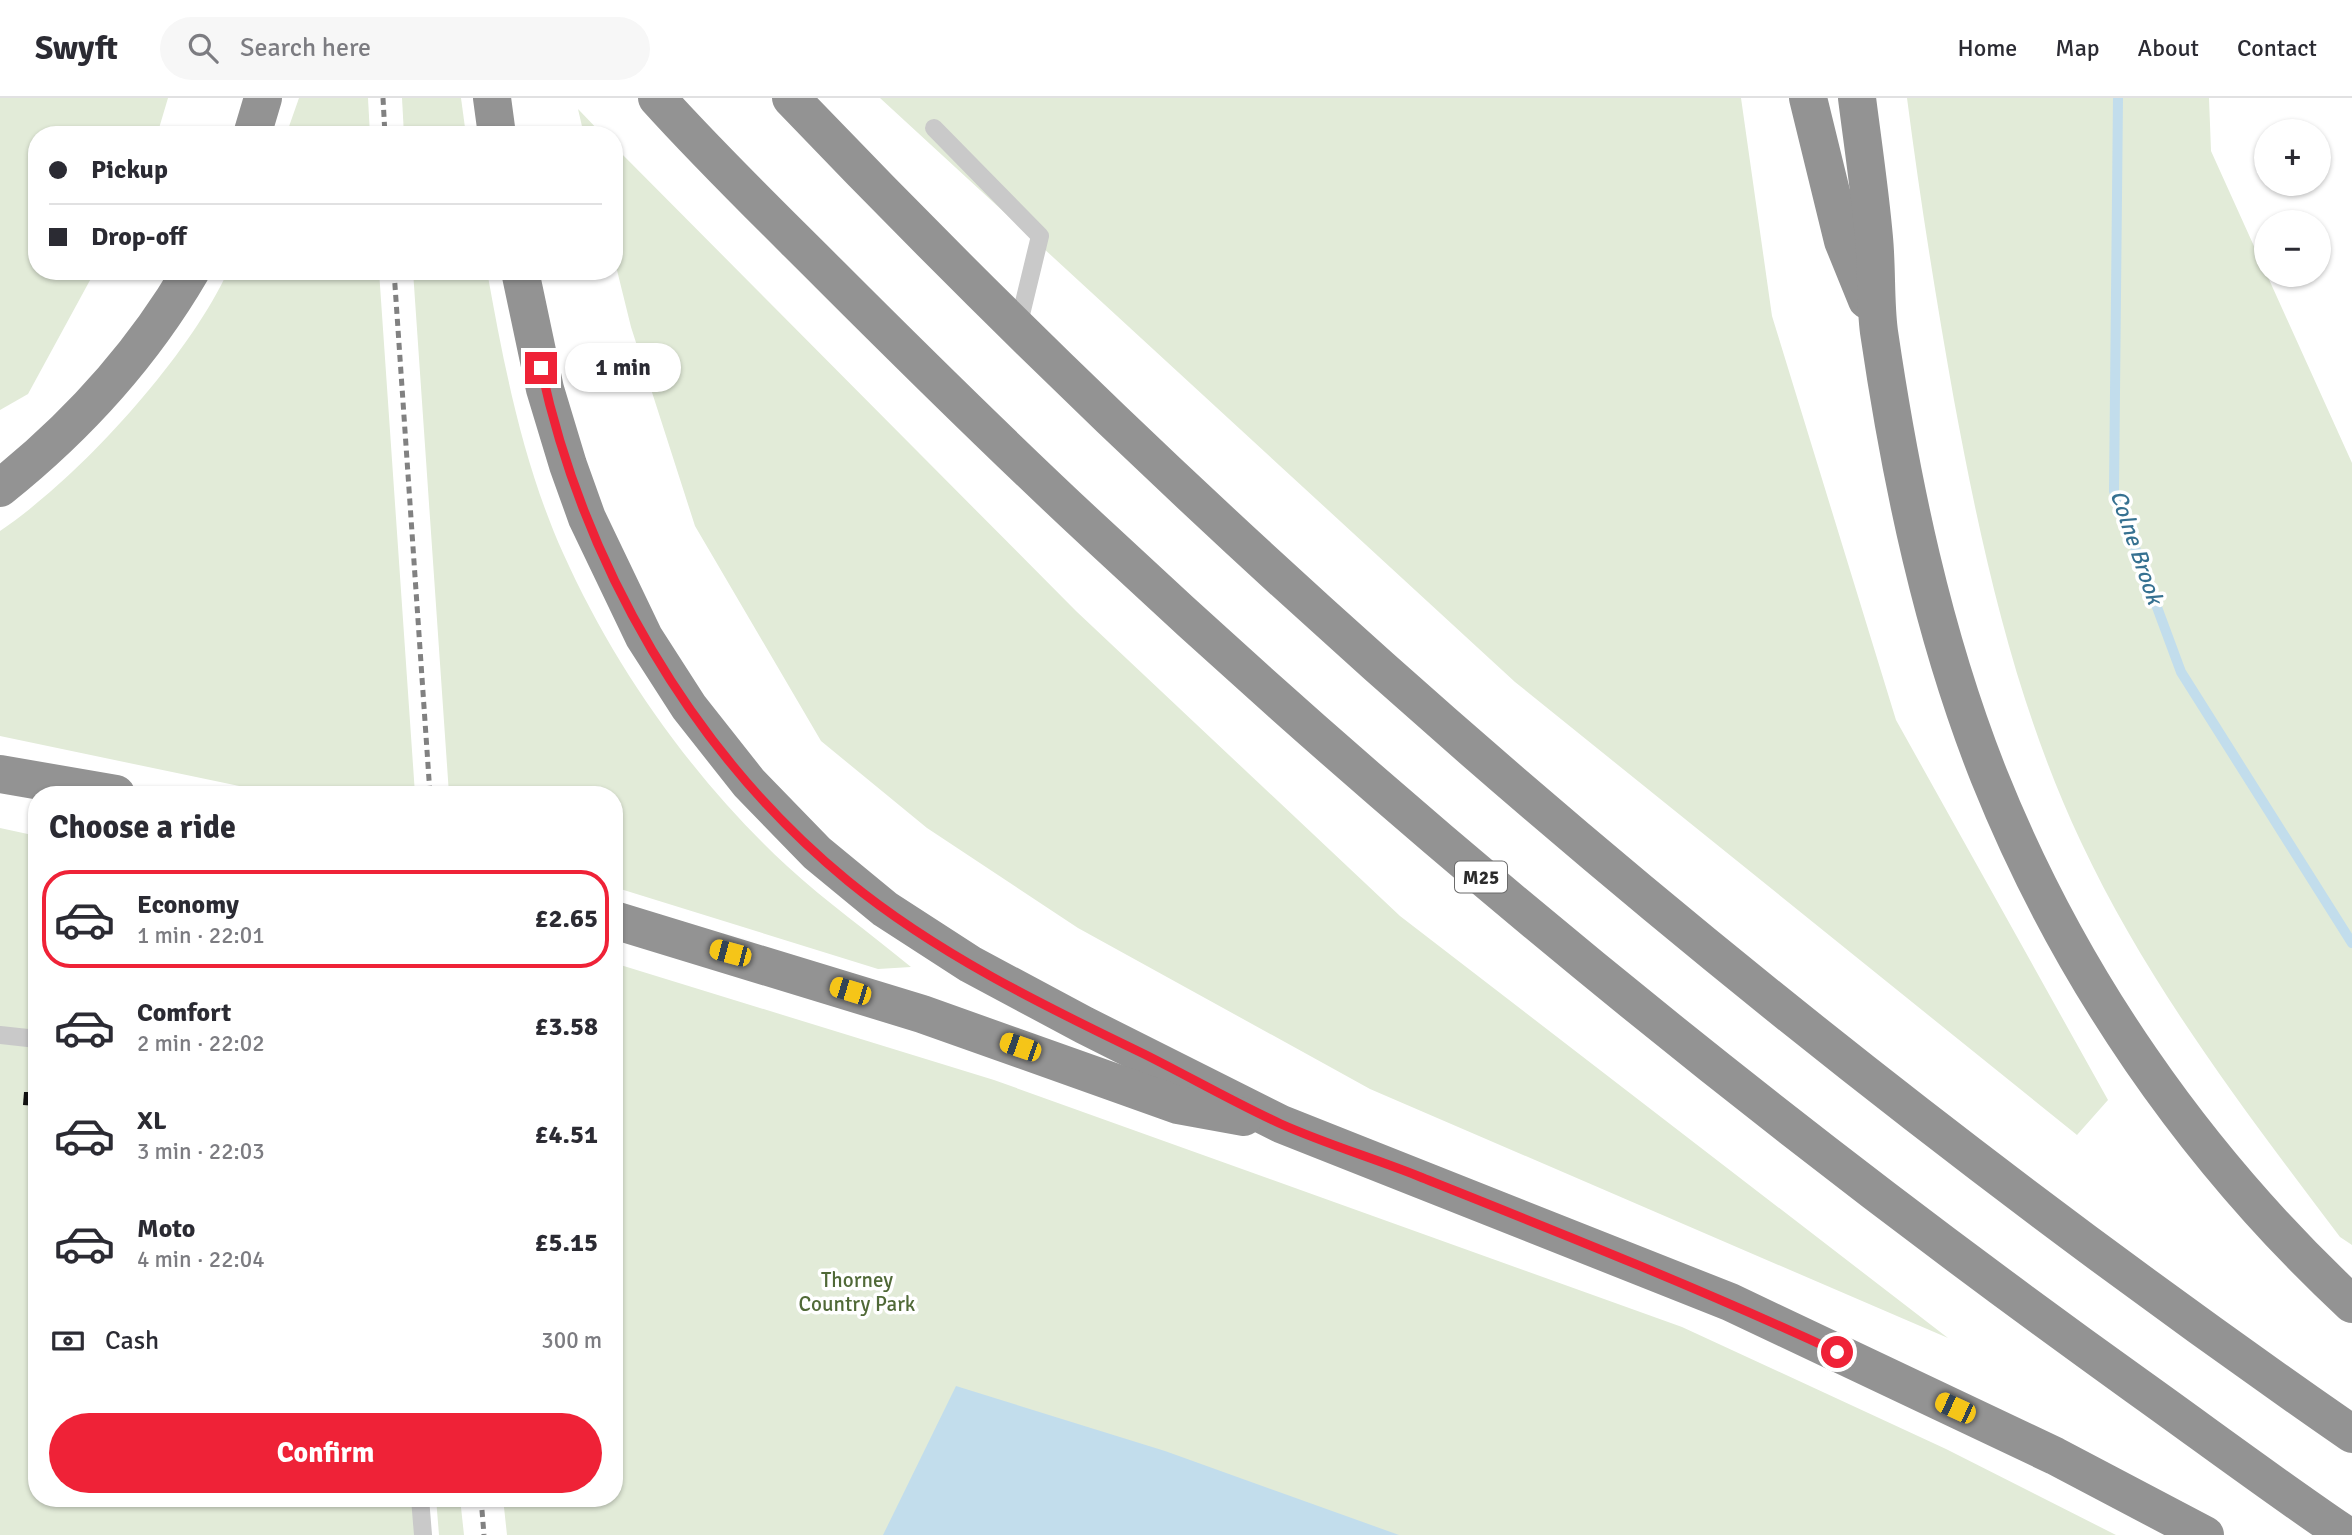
<!DOCTYPE html>
<html lang="en">
<head>
<meta charset="utf-8">
<style>
  :root { --surface:#fff; --page:#f7f7f7; --text:#2b2b33; --muted:#7c7c81; --line:#e1e1e2; --accent:#ef2237 }
  body { margin:0; font-family:Signika,sans-serif; background:var(--page); color:var(--text); height:100vh; display:flex; flex-direction:column; font-size:26px; white-space:nowrap }
  * { box-sizing:border-box; margin:0 }
  p { font-size:23px; color:var(--muted) }
  .icon { flex:none; width:38px; height:38px; fill:none; stroke:currentColor; stroke-width:2; stroke-linecap:round; stroke-linejoin:round }
  .map { position:relative; flex:1; overflow:hidden }
  .panel { position:absolute; left:28px; top:688px; width:595px; height:721px; display:flex; flex-direction:column; background:var(--surface); border-radius:28px; box-shadow:0 2px 5px #0004 }
  .panel>* { flex:none }
  .guide { position:absolute; left:28px; top:28px; width:595px; height:154px; border-radius:28px; box-shadow:0 2px 5px #0004; display:grid; align-content:center; height:154px; padding:0 21px; background:var(--surface) }
  .buttons { position:absolute; left:2254px; top:21px; display:grid; gap:14px }
  .buttons a { display:grid; place-items:center; width:77px; height:77px; border-radius:50%; background:var(--surface); box-shadow:0 2px 5px #0004; font-size:35px }
  .end { position:absolute; width:32px; height:32px; margin:-16px; border:9px solid #ef2237; background:#fff; box-shadow:0 0 0 4px #fff }
  .from { border-radius:50% }
  .bubble { position:absolute; height:49px; border-radius:24px; background:var(--surface); box-shadow:0 2px 5px #0004; font-size:23px; font-weight:800; line-height:49px; text-align:center }
  .car { position:absolute; width:21px; height:42px; margin:-21px -10px; border-radius:9px; box-shadow:0 0 5px 2px #0007; background:linear-gradient(#f5c518 24%,#345 0 40%,#f5c518 0 76%,#345 0 86%,#f5c518 0) }
  .guide b { display:flex; align-items:center; gap:24px; height:66px; font-size:26px }
  .guide b+b { border-top:2px solid var(--line) }
  .guide i { width:18px; height:18px; background:var(--text) }
  ul { padding:0; list-style:none }
  li { display:flex; align-items:center; gap:21px; height:98px; margin:0 14px 10px; padding:0 7px; border:4px solid transparent; border-radius:28px }
  li div { flex:1 }
  li b { display:block; font-size:26px }
  li em { font-style:normal; font-weight:800 }
  li.active { border-color:var(--accent) }
  li>.icon { width:63px; height:63px; stroke-width:1.5 }
  h2 { padding:0 21px; font-size:32px; line-height:84px }
  .pay { display:flex; align-items:center; gap:18px; height:77px; padding:0 21px; font-size:26px }
  .pay p { margin-inline-start:auto }
  .cta { display:flex; gap:14px; margin-top:auto; padding:14px 21px }
  .cta a { flex:1; height:80px; border-radius:42px; background:var(--accent); color:#fff; font-size:28px; font-weight:800; line-height:80px; text-align:center }
  header { display:flex; align-items:center; gap:42px; box-sizing:border-box; height:98px; padding:0 35px; background:var(--surface); border-bottom:2px solid var(--line) }
  header strong { font-size:33px }
  nav { display:flex; gap:38px; margin-inline-start:auto; font-size:24px }
  .search { width:490px; height:63px; background:var(--page); display:flex; align-items:center; gap:18px; box-sizing:border-box; padding:0 24px; border-radius:38px; color:var(--muted); font-size:26px }
  .map>svg:first-child { display:block }
  .green { fill:#e2ebd8 }
  .water { fill:#c2ddec }
  .lines { fill:none; stroke-linecap:round; stroke-linejoin:round }
  .stream { stroke:#c2ddec; stroke-width:10 }
  .building { fill:#131313 }
  .service { stroke:#c9c9c9; stroke-width:18 }
  .motorway { stroke:#939393; stroke-width:38 }
  .rail { stroke:#818181; stroke-width:5; stroke-dasharray:7 5; stroke-linecap:butt }
  .route { stroke:#ef2237; stroke-width:9 }
  .labels { text-anchor:middle; stroke-width:7; stroke-linejoin:round; paint-order:stroke }
  .shield { fill:#fff; stroke:#6b6b6b; stroke-width:2 }
  .shield-label { font-size:19px; font-weight:bold; fill:#2c2c2c }
  .park-label { font-size:21px; fill:#506937; stroke:#fff }
  .water-label { font-size:23px; font-style:italic; fill:#367191; stroke:#fff }
</style>
</head>
<body>
<header>
<strong>Swyft</strong>
<div class="search"><svg class="icon" aria-label="search" viewBox="0 0 24 24"><circle cx="10" cy="10" r="6"/><path d="M15 15l6 6"/></svg>Search here</div>
<nav><a>Home</a><a>Map</a><a>About</a><a>Contact</a></nav>
</header>
<div class="map">
<svg width="2352" height="1437" viewBox="0 0 2352 1437">
  <rect width="100%" height="100%" fill="#fff"/>
  <g class="green">
    <polygon points="0,0 168,0 157,37 37,37 37,173 95,173 28,296 0,312"/>
    <polygon points="299,0 368,0 370,37 286,37"/>
    <polygon points="402,0 461,0 466,37 404,37"/>
    <polygon points="880,0 1741,0 1772,218 1896,622 2108,1002 2077,1037 1515,584"/>
    <path d="M 1907,0 L 2209,0 L 2211,53 L 2352,365 L 2352,1147 L 2340,1139 C 2245,1013 2148,887 2081,744 C 2015,604 1982,453 1954,302 C 1936,201 1920,101 1907,0 Z"/>
    <polygon points="578,11 603,37 584,37"/>
    <polygon points="614,48 1076,513 1400,818 1948,1240 1370,991 1078,830 927,730 821,643 695,428 631,229 614,160"/>
    <path d="M 228,173 L 379,173 L 415,696 L 277,696 L 0,638 L 0,433 C 79,380 188,260 228,173 Z"/>
    <path d="M 413,173 L 487,173 C 504,268 523,366 563,455 C 615,571 694,682 787,768 C 826,804 870,835 911,869 L 878,871 L 614,789 L 614,696 L 449,696 Z"/>
    <polygon points="0,730 37,738 37,1400 415,1400 418,1437 0,1437"/>
    <polygon points="614,865 994,982 1682,1229 1946,1351 2116,1437 507,1437 503,1400 614,1400"/>
    <polygon points="436,1400 460,1400 464,1437 439,1437"/>
  </g>
  <polygon class="water" points="956,1288 1165,1353 1399,1437 883,1437"/>
  <g class="lines">
    <polyline class="stream" points="2118,0 2114,393 2181,574 2352,845"/>
  </g>
  <polygon class="building" points="24,994 37,994 37,1008 23,1007"/>
  <g class="lines">
    <g class="service">
      <polyline points="934,30 1040,138 1018,229"/>
      <polyline points="0,937 37,941"/>
      <polyline points="420,1400 423,1437"/>
    </g>
    <g class="motorway">
      <polyline points="492,0 497,37"/>
      <path d="M 657,0 C 712,61 771,118 829,176 C 918,265 1008,354 1101,440 C 1428,746 1773,1027 2137,1288 C 2207,1338 2275,1389 2346,1437"/>
      <path d="M 791,0 C 1264,495 1789,945 2352,1336"/>
      <polyline points="1808,0 1843,143 1867,202"/>
      <path d="M 1857,0 C 1863,47 1870,94 1874,140 C 1877,172 1875,204 1879,234 C 1901,384 1933,537 1989,678 C 2069,878 2194,1059 2352,1206"/>
      <polyline points="252,37 263,0"/>
      <polyline points="520,173 545,291 568,367 587,420 644,539 689,609 749,685 817,755 885,811 970,866 1084,927 1281,1026 1730,1204 2055,1358 2205,1437"/>
      <path d="M 0,390 C 75,330 142,257 191,173"/>
      <polyline points="0,676 116,696"/>
      <polyline points="614,822 922,916 1178,1007 1244,1019"/>
    </g>
    <g class="rail">
      <polyline points="383,0 385,37"/>
      <polyline points="394,173 430,696"/>
      <polyline points="481,1400 484,1437"/>
    </g>
  </g>
  <g class="lines">
    <path class="route" d="M 541,270 C 584,467 692,655 848,783 C 936,855 1042,907 1144,956 C 1190,979 1235,1005 1281,1026 C 1326,1046 1373,1060 1418,1078 C 1558,1134 1699,1190 1837,1254"/>
  </g>
  <g class="labels">
    <rect class="shield" x="1455" y="763.5" width="52" height="31" rx="5"/>
    <g class="shield-label">
      <text x="1481" y="786">M25</text>
    </g>
    <g class="park-label">
      <text x="857" y="1189">Thorney<tspan x="857" dy="24">Country Park</tspan></text>
    </g>
    <g class="water-label">
      <text transform="translate(2137 449) rotate(71)" y="8">Colne Brook</text>
    </g>
  </g>
</svg>
<div class="buttons">
<a>+</a>
<a>−</a>
</div>
<i class="end from" style="left:1837px;top:1254px"></i>
<i class="end" style="left:541px;top:270px"></i>
<div class="bubble" style="left:565px;top:245px;width:116px">1 min</div>
<i class="car" style="left:730px;top:855px;rotate:285deg"></i>
<i class="car" style="left:850px;top:893px;rotate:287deg"></i>
<i class="car" style="left:1020px;top:949px;rotate:289deg"></i>
<i class="car" style="left:1955px;top:1310px;rotate:295deg"></i>
<div class="guide">
<b><i class="from"></i>Pickup</b>
<b><i></i>Drop-off</b>
</div>
<section class="panel">
<h2>Choose a ride</h2>
<ul>
<li class="active"><svg class="icon" aria-label="car" viewBox="0 0 24 24"><path d="M5 17H2v-5l4-1 3-4h7l3 4 3 1v5h-3M9 17h6M6 11h13"/><circle cx="7" cy="17" r="2"/><circle cx="17" cy="17" r="2"/></svg><div><b>Economy</b><p>1 min · 22:01</p></div><em>£2.65</em></li>
<li><svg class="icon" aria-label="car" viewBox="0 0 24 24"><path d="M5 17H2v-5l4-1 3-4h7l3 4 3 1v5h-3M9 17h6M6 11h13"/><circle cx="7" cy="17" r="2"/><circle cx="17" cy="17" r="2"/></svg><div><b>Comfort</b><p>2 min · 22:02</p></div><em>£3.58</em></li>
<li><svg class="icon" aria-label="car" viewBox="0 0 24 24"><path d="M5 17H2v-5l4-1 3-4h7l3 4 3 1v5h-3M9 17h6M6 11h13"/><circle cx="7" cy="17" r="2"/><circle cx="17" cy="17" r="2"/></svg><div><b>XL</b><p>3 min · 22:03</p></div><em>£4.51</em></li>
<li><svg class="icon" aria-label="car" viewBox="0 0 24 24"><path d="M5 17H2v-5l4-1 3-4h7l3 4 3 1v5h-3M9 17h6M6 11h13"/><circle cx="7" cy="17" r="2"/><circle cx="17" cy="17" r="2"/></svg><div><b>Moto</b><p>4 min · 22:04</p></div><em>£5.15</em></li>
</ul>
<div class="pay"><svg class="icon" aria-label="cash" viewBox="0 0 24 24"><path d="M3 7h18v10H3z"/><circle cx="12" cy="12" r="2"/></svg>Cash<p>300 m</p></div>
<div class="cta"><a>Confirm</a></div>
</section>
</div>
</body>
</html>
